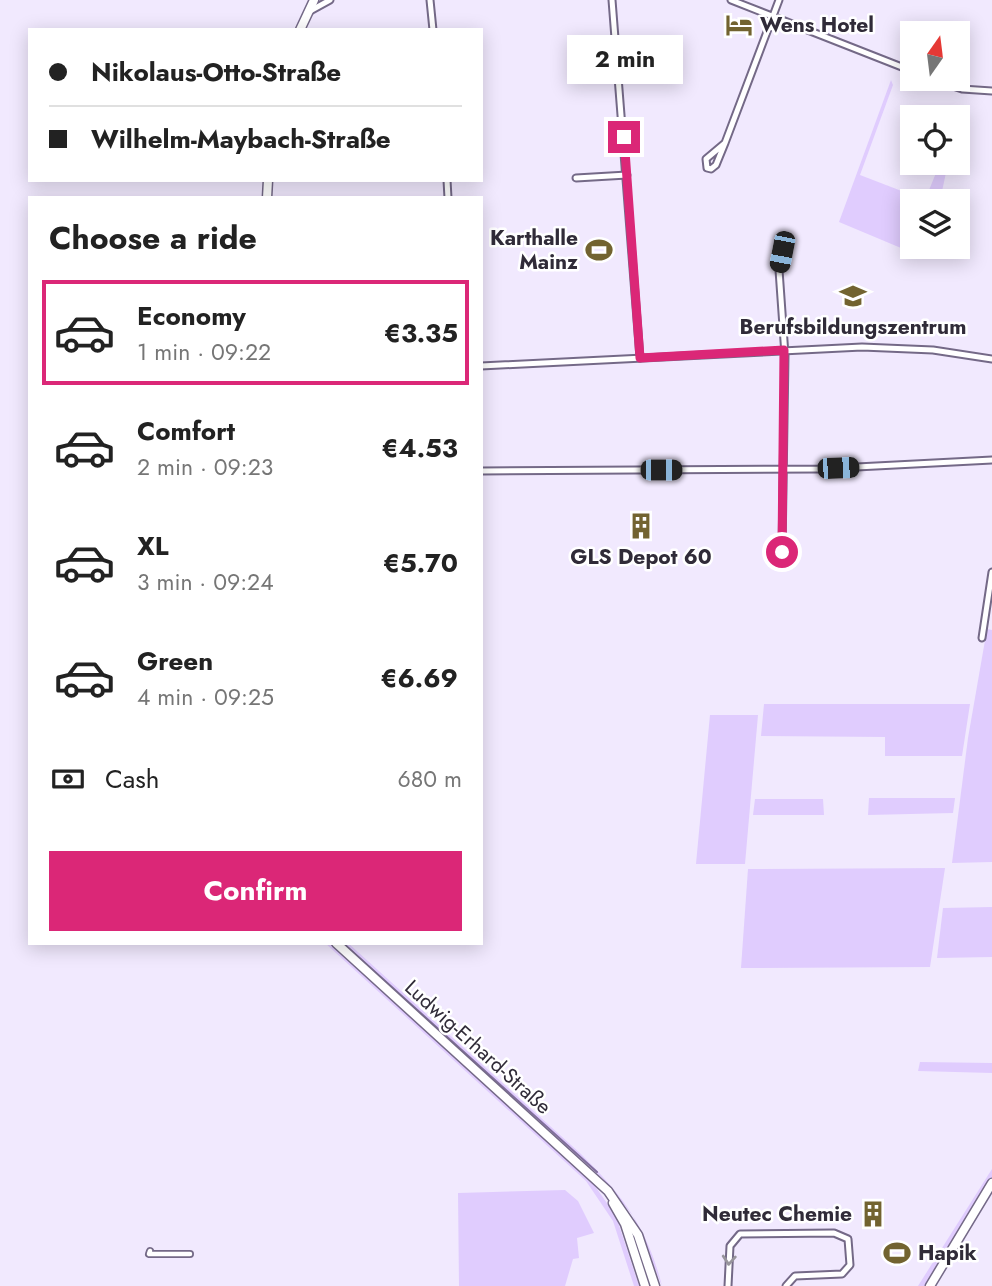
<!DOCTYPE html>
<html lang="en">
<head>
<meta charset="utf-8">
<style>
  :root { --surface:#fff; --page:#f6f6f6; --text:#222; --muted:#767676; --line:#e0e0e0; --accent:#db2777 }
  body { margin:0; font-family:Jost,sans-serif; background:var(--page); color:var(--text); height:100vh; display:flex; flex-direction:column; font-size:26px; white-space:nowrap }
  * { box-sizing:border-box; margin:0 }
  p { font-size:23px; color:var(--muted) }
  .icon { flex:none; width:38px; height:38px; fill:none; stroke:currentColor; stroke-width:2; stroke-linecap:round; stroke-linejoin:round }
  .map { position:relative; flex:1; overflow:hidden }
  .drawer { position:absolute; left:28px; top:196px; width:455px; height:749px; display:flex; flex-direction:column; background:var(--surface); border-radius:0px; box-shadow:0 4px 18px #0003 }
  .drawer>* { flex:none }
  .banner { position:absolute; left:28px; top:28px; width:455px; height:154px; border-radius:0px; box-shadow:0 4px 18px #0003; display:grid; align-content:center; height:154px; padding:0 21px; background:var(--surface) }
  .needle { width:46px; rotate:14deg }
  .controls { position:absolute; left:900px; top:21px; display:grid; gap:14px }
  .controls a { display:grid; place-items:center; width:70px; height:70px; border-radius:0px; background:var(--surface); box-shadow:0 4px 18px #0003; font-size:35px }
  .end { position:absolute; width:32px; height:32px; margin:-16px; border:9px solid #db2777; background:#fff; box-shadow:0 0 0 4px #fff }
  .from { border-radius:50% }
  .bubble { position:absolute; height:49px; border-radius:0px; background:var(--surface); box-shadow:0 4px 18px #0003; font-size:23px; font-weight:700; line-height:49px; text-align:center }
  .car { position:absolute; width:21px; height:42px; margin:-21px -10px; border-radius:9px; box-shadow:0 0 5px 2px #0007; background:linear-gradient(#222 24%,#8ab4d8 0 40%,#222 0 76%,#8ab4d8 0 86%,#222 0) }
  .banner b { display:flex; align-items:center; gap:24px; height:66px; font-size:26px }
  .banner b+b { border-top:2px solid var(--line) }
  .banner i { width:18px; height:18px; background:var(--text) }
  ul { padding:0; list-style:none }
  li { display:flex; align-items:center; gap:21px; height:105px; margin:0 14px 10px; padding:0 7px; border:4px solid transparent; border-radius:0px }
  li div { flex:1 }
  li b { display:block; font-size:26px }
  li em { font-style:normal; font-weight:700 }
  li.on { border-color:var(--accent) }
  li>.icon { width:63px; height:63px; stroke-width:1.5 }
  h2 { padding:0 21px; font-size:32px; line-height:84px }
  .pay { display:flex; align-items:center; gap:18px; height:77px; padding:0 21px; font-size:26px }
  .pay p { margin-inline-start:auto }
  .button { display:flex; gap:14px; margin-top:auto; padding:14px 21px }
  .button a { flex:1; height:80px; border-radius:0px; background:var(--accent); color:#fff; font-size:28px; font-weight:700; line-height:80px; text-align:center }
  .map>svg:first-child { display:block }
  .green { fill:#e0ccfe }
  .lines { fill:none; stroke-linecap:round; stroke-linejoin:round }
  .stream { stroke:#816f9c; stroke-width:2 }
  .pedestrian-casing { stroke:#746987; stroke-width:8 }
  .minor-casing { stroke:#746987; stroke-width:9 }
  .secondary-casing { stroke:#746987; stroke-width:11 }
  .pedestrian { stroke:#fff; stroke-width:4.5 }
  .minor { stroke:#fff; stroke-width:5 }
  .secondary { stroke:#fff; stroke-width:8 }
  .oneway { stroke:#98959c }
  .route { stroke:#db2777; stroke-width:9 }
  .labels { text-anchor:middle; stroke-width:5; stroke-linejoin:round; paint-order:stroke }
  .poi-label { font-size:21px; font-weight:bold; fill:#302b38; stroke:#fff; text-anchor:start }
  .street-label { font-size:21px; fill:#302b38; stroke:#fff }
</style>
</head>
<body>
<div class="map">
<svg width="992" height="1286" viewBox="0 0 992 1286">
  <rect width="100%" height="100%" fill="#f1e9fe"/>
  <g class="green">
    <polygon points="891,80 893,85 860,175 925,200 940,163 948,163 940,201 912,201 912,247 929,247 928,250 901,248 839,222"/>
    <polygon points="987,629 992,630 992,862 952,863 968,738"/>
    <polygon points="764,704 970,704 962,756 885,756 885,737 761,736"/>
    <polygon points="710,715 758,715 745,864 696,864"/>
    <polygon points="869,798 955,798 953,813 868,815"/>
    <polygon points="755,799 823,799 824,815 753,815"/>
    <polygon points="945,868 930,967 741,968 748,869"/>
    <polygon points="992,907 992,957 937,958 943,908"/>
    <polygon points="325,943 332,943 588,1176 616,1216 639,1286 634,1286 613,1221 586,1181"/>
    <path d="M 342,943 L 348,943 L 581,1154 C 623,1196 647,1227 662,1286 L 633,1216 L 603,1179 Z"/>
    <polygon points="920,1062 992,1063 992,1073 918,1071"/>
    <polygon points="992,1169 992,1179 926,1286 918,1286"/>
    <polygon points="565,1190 578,1201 594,1233 577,1238 579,1258 573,1259 565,1286 459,1286 458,1193"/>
  </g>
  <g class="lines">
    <polyline class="stream" points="343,943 597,1172"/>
    <g class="pedestrian-casing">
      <polyline id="pedestrian" points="150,1251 149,1254 190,1254"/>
    </g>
    <g class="minor-casing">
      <g id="minor">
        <polyline points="430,0 433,30"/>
        <polyline points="612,0 640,358"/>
        <polyline points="731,0 912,71"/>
        <polyline points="310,11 330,0"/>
        <polyline points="932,79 962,89 992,91"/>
        <polyline points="725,143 706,159 707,168 711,169 716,165 725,143 779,0"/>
        <polyline points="576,178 627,175"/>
        <polyline points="447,180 448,198"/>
        <polyline points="481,366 862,347 933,350 992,359"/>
        <polyline points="481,471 818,469 992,460"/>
        <polyline points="777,563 782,552 785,355 779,270 782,252"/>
        <polyline points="982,638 992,572"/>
        <polyline points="728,1286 730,1246 740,1234 834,1233 848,1239 850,1265 842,1274 795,1276 786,1286"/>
      </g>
    </g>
    <g class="secondary-casing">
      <g id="secondary">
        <polyline points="300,30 314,0"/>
        <polyline points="267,198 268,180"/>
        <polyline points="336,943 608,1191 638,1235 655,1286"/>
        <polyline points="613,1203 625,1224 645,1286"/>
        <polyline points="930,1286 992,1183"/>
      </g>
    </g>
    <use href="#pedestrian" class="pedestrian"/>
    <use href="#minor" class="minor"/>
    <use href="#secondary" class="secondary"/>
  </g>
  <defs><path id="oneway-chevron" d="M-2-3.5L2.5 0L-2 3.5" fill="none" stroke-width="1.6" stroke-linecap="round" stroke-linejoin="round" transform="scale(1.75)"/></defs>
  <use class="oneway" href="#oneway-chevron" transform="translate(729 1260) rotate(94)"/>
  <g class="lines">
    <polyline class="route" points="624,137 640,358 784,350 782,552"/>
  </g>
  <defs>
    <g id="hotel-bare" transform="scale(2.1)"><path d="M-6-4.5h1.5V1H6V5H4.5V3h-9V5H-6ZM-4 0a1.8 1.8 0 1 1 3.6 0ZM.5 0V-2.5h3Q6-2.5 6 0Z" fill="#726330" stroke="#fff" stroke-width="2.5" paint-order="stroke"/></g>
    <g id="stadium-bare" transform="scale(2.1)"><path d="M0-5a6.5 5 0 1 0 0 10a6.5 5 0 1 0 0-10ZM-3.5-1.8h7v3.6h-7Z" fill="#726330" stroke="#fff" stroke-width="2.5" paint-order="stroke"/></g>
    <g id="university-bare" transform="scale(2.1)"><path d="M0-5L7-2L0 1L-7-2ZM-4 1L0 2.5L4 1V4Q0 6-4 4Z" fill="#726330" stroke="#fff" stroke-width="2.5" paint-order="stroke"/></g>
    <g id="building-bare" transform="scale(2.1)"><path d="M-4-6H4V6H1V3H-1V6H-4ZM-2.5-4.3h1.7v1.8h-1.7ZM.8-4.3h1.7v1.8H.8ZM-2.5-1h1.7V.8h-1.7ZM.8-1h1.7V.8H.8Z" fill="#726330" stroke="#fff" stroke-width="2.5" paint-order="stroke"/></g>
  </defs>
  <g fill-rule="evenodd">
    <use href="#hotel-bare" x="739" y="25"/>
    <use href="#stadium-bare" x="599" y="250"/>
    <use href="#university-bare" x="853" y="296"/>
    <use href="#building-bare" x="641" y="526"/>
    <use href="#building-bare" x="873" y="1214"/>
    <use href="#stadium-bare" x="897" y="1253"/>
  </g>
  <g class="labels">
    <g class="poi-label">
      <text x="760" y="32">Wens Hotel</text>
      <text x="578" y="245" text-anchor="end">Karthalle<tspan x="578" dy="24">Mainz</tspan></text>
      <text x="853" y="334" text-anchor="middle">Berufsbildungszentrum</text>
      <text x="641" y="564" text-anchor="middle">GLS Depot 60</text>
      <text x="852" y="1221" text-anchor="end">Neutec Chemie</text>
      <text x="918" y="1260">Hapik</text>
    </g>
    <g class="street-label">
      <text transform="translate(478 1047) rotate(42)" y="7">Ludwig-Erhard-Straße</text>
    </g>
  </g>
</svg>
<div class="controls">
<a><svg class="needle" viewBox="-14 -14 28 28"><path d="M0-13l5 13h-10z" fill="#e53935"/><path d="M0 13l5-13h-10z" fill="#767676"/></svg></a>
<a><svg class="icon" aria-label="locate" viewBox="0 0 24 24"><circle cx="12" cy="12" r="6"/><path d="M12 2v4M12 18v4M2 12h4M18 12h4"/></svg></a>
<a><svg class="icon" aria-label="layers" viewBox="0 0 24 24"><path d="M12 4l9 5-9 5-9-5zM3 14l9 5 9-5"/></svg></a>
</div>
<i class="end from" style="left:782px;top:552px"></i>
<i class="end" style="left:624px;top:137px"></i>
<div class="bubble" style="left:567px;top:35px;width:116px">2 min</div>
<i class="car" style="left:782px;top:252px;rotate:191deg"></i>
<i class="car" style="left:838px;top:468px;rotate:88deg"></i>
<i class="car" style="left:661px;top:470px;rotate:90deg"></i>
<div class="banner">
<b><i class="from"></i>Nikolaus-Otto-Straße</b>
<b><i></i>Wilhelm-Maybach-Straße</b>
</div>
<section class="drawer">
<h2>Choose a ride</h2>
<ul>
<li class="on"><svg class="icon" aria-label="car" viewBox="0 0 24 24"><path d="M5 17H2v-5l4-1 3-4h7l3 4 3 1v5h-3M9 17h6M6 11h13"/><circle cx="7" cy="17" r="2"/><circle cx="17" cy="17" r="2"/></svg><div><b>Economy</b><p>1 min · 09:22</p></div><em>€3.35</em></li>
<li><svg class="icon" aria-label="car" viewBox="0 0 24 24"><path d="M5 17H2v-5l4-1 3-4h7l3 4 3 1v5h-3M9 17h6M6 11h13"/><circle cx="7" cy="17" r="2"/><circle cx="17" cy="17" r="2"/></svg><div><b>Comfort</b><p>2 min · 09:23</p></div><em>€4.53</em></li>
<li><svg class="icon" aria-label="car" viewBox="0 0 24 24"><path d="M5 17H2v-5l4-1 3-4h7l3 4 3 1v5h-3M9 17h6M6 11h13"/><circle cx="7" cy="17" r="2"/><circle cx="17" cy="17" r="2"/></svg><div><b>XL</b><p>3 min · 09:24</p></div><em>€5.70</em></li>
<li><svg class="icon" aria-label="car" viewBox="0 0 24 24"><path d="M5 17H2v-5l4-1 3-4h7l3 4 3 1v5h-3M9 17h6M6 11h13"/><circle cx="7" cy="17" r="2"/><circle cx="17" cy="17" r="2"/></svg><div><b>Green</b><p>4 min · 09:25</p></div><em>€6.69</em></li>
</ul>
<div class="pay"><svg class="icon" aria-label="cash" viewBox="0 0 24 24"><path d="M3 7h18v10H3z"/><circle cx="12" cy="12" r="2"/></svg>Cash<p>680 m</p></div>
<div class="button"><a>Confirm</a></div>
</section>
</div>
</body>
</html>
